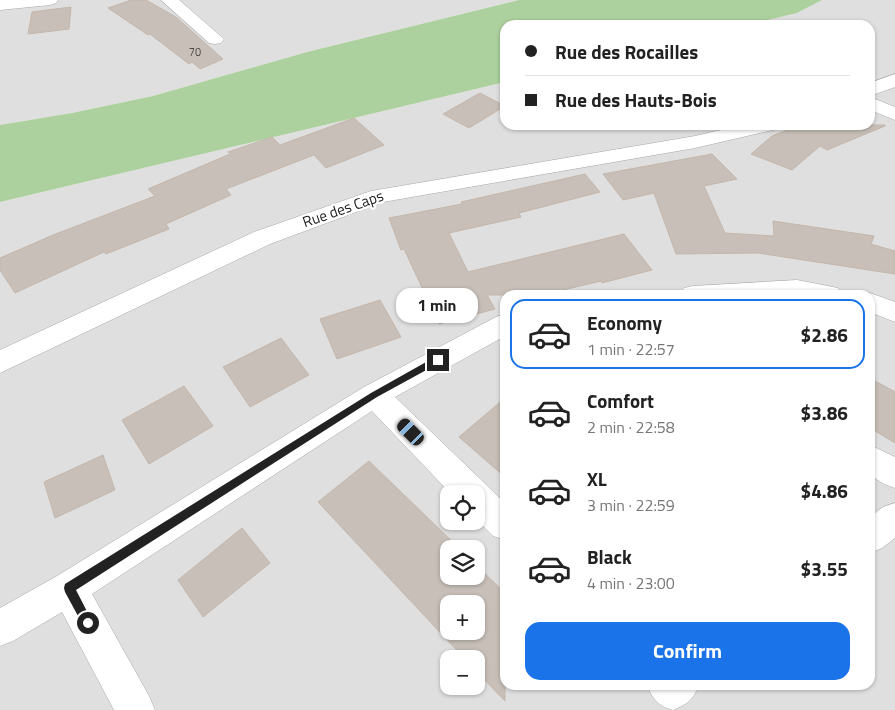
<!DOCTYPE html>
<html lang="en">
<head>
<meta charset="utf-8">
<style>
  :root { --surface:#fff; --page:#f6f6f6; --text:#222; --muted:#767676; --line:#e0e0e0; --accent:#1a73e8 }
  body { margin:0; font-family:"Titillium Web",sans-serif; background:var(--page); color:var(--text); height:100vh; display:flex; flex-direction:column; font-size:19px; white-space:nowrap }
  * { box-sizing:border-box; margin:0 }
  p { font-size:16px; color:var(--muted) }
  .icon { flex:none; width:28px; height:28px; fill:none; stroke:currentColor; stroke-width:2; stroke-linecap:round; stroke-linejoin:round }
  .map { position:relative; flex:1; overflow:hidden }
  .sheet { position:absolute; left:500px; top:290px; width:375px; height:400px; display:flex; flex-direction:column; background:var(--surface); border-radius:15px; box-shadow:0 1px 4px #0004 }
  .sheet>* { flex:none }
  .banner { position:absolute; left:500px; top:20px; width:375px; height:110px; border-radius:15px; box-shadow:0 1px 4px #0004; display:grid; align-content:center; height:110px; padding:0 25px; background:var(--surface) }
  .controls { position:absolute; left:440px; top:485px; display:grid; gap:10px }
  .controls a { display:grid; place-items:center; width:45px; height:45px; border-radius:10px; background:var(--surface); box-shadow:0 1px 4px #0004; font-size:25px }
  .end { position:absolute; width:22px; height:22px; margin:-11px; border:6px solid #222; background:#fff; box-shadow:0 0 0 2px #fff }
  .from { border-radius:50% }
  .bubble { position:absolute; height:35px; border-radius:15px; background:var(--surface); box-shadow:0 1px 4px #0004; font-size:16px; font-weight:700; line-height:35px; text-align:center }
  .car { position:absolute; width:15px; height:30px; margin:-15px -8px; border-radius:6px; box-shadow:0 0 4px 1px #0007; background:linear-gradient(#222 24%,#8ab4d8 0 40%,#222 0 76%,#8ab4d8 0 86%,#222 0) }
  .banner b { display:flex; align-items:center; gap:18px; height:48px; font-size:19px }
  .banner b+b { border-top:1px solid var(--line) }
  .banner i { width:12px; height:12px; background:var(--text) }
  ul { padding:9px 0 0; list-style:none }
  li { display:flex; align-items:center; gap:15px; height:70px; margin:0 10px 8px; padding:0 15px; border:2px solid transparent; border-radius:15px }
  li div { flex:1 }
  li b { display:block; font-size:19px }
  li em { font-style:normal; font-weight:700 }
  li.active { border-color:var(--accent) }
  li>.icon { width:45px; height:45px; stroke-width:1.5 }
  .action { display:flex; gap:10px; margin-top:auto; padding:10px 25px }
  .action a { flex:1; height:58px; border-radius:15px; background:var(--accent); color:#fff; font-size:20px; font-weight:700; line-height:58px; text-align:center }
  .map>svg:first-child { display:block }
  .residential { fill:#e0dfdf; fill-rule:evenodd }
  .forest { fill:#add19e }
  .building { fill:#c7bfb8; stroke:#c4b6ab; fill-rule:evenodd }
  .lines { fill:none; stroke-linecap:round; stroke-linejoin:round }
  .minor-casing { stroke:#a9a9a9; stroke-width:1 }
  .tertiary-casing { stroke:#a9a9a9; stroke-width:1 }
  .minor { fill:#fff; fill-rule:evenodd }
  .tertiary { fill:#fff; fill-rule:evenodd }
  .route { fill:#222 }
  .labels { text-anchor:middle; stroke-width:4.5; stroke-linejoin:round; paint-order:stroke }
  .far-number-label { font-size:11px; fill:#4b4948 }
  .street-label { font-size:15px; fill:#222; stroke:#fff }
</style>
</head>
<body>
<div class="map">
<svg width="895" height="710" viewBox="0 0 895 710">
  <rect width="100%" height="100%" fill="#f2efe9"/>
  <g class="residential">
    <polygon points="0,0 519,0 307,52 153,96 72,113 0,125"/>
    <path d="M 822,0 L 895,0 L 895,710 L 0,710 L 0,202 L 505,82 L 505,125 L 870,125 L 870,25 L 746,25 L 797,13 ZM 505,295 L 870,295 L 870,685 L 505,685 ZM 449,494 L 476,494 L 476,521 L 449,521 ZM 449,549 L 476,549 L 476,576 L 449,576 ZM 449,604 L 476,604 L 476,631 L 449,631 ZM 449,659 L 476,659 L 476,686 L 449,686 Z"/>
  </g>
  <polygon class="forest" points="519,0 822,0 797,13 746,25 505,25 505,82 0,202 0,125 72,113 153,96 307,52"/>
  <g class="building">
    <polygon points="131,0 146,0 176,17 223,59 200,69 192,62 189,64 150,34 148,35 108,8"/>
    <polygon points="71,7 69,29 28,34 32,12"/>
    <polygon points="480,93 505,106 469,128 443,114"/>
    <polygon points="354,118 384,145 326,168 314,155 226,189 231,195 166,224 169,229 106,254 104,252 15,293 0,270 0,258 53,235 155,196 148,189 230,154 228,152 272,137 280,145"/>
    <polygon points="788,125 885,125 885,126 827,150 820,146 792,170 751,154 772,136 793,128"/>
    <polygon points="712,154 737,179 704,186 725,233 774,236 773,221 874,236 871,244 895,251 895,274 758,253 676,254 654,193 623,200 603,174"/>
    <polygon points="585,174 600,192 519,213 521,217 449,233 468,272 624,234 652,270 602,283 601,281 542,295 487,295 495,309 439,324 404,249 401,250 389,218 462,204 461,202"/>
    <polygon points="380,300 401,337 337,359 320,319"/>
    <polygon points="281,338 309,375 250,407 223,367"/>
    <polygon points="870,378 895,392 895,443 870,428"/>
    <polygon points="184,386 213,426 149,464 122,420"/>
    <polygon points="505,398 505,477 459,437"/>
    <polygon points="103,455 115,490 55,518 44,482"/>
    <path d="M 369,461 L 460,549 L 449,549 L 449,576 L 476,576 L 476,565 L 505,593 L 505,701 L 476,671 L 476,659 L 465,659 L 318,502 ZM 449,604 L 476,604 L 476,631 L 449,631 Z"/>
    <polygon points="242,528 270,563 203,617 178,580"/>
  </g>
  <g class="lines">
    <g class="minor-casing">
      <g id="minor">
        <polygon points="161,0 179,0 224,39 221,43 215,44 209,43"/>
        <polygon points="895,74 895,87 870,96 870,83"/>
        <polygon points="870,97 895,107 895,120 870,110"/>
        <polygon points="743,125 780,125 777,129 695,148 383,202 270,244 0,373 0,350 254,232 371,191 695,136"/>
        <polygon points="797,280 838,288 842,295 680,295 684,288 693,286"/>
        <polygon points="870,293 895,302 895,322 870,312 870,295 862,295"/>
        <polygon points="505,314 505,336 395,397 505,503 505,540 493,536 476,519 476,494 451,494 372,411 92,594 149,696 155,710 114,710 62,612 13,641 0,646 0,608 57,576 364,387 496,317"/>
        <polygon points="870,445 895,457 895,488 884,484 870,475"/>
        <polygon points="895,503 895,538 882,548 870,553 870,517 883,507"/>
        <path d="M 647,685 L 699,685 C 693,700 687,704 673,710 C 658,706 653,699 647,685 Z"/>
      </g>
    </g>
    <g class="tertiary-casing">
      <polygon id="tertiary" points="0,0 58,0 56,3 50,5 0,10"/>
    </g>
    <use href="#minor" class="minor"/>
    <use href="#tertiary" class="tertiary"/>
  </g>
  <polygon class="route" points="435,357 441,357 441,362 377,397 76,590 93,623 92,627 88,628 84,627 65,592 64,588 65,584 371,393"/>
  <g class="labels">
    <g class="far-number-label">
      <text x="195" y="56">70</text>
    </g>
    <g class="street-label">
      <text transform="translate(343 209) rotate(-19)" y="5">Rue des Caps</text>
    </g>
  </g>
</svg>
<div class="controls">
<a><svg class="icon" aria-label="locate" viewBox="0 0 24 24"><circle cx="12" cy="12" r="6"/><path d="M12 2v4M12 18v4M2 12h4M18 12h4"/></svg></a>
<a><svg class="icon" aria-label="layers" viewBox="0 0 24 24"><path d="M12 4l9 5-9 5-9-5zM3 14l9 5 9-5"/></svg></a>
<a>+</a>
<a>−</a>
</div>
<i class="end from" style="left:88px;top:623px"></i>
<i class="end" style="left:438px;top:360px"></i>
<div class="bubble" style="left:396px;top:288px;width:82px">1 min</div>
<i class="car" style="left:411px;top:432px;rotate:315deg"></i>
<div class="banner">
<b><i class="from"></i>Rue des Rocailles</b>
<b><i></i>Rue des Hauts-Bois</b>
</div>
<section class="sheet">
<ul>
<li class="active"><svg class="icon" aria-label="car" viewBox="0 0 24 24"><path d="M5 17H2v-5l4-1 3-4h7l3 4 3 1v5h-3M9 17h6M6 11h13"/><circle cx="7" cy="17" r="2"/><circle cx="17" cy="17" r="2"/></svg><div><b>Economy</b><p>1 min · 22:57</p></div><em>$2.86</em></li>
<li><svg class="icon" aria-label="car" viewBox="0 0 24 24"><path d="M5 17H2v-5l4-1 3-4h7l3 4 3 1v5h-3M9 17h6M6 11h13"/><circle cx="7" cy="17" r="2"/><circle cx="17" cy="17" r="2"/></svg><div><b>Comfort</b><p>2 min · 22:58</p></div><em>$3.86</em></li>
<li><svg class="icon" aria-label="car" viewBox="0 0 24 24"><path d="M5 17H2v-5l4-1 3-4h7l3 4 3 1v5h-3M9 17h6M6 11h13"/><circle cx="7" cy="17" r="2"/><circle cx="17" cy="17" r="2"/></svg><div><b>XL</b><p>3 min · 22:59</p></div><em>$4.86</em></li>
<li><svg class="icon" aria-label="car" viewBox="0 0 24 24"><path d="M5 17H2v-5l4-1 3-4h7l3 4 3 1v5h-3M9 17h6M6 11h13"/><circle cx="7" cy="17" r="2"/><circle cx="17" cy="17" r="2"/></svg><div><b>Black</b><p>4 min · 23:00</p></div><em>$3.55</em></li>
</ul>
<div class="action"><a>Confirm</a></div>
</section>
</div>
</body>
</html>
